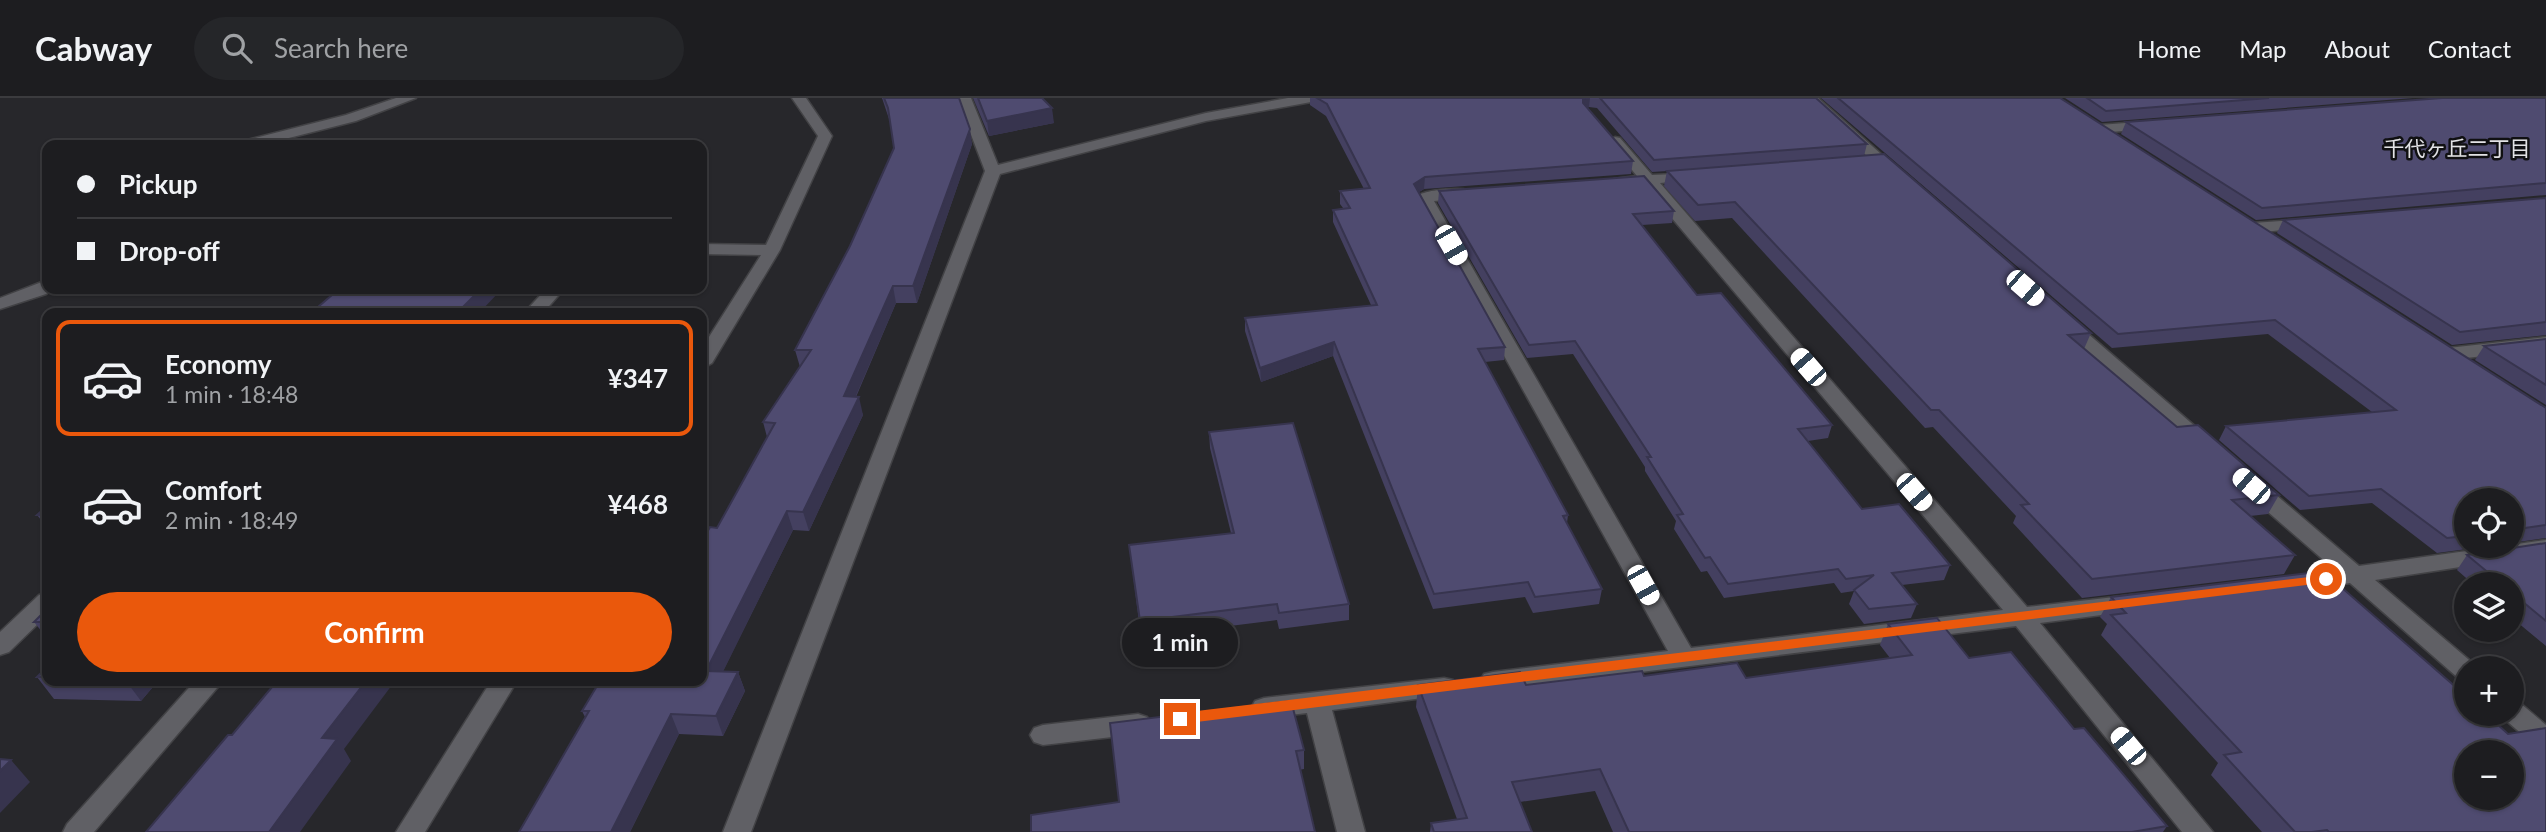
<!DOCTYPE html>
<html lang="en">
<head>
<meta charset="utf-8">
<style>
  :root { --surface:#1d1d20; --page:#252629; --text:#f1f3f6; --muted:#a0a2a5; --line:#3b3b3e; --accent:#ea580c }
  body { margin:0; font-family:Lato,"Noto Sans JP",sans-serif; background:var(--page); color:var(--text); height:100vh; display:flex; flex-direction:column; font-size:26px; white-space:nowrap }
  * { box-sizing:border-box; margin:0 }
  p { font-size:23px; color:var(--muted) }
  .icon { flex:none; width:38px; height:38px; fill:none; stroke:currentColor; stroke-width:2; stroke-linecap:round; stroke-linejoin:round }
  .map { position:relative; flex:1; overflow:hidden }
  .drawer { position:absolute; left:42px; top:210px; width:665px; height:378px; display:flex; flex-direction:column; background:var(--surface); border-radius:14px; box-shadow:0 2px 5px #0004,0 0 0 2px var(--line) }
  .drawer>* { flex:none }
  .hud { position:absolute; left:42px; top:42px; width:665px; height:154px; border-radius:14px; box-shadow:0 2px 5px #0004,0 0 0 2px var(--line); display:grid; align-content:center; height:154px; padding:0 35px; background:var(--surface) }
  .controls { position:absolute; left:2454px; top:390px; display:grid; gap:14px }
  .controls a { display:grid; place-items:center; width:70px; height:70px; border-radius:50%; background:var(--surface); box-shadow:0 2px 5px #0004,0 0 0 2px var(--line); font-size:35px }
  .end { position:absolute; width:32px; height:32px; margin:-16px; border:9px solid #ea580c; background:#fff; box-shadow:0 0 0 4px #fff }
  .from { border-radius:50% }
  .bubble { position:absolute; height:49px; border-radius:24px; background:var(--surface); box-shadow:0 2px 5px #0004,0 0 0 2px var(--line); font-size:23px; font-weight:700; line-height:49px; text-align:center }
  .car { position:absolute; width:21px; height:42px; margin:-21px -10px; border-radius:9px; box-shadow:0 0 5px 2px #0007; background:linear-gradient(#fff 24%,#345 0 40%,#fff 0 76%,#345 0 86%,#fff 0) }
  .hud b { display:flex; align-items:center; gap:24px; height:66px; font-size:26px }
  .hud b+b { border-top:2px solid var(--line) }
  .hud i { width:18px; height:18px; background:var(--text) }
  ul { padding:12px 0 0; list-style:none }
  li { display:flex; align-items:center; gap:21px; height:116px; margin:0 14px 10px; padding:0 21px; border:4px solid transparent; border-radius:14px }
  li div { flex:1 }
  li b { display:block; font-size:26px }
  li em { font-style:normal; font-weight:700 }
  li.current { border-color:var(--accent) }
  li>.icon { width:63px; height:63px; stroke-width:1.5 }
  .primary-button { display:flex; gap:14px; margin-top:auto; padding:14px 35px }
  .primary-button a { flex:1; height:80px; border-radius:42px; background:var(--accent); color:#fff; font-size:28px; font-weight:700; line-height:80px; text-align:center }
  header { display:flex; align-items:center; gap:42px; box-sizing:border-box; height:98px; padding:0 35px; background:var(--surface); border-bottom:2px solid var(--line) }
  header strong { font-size:33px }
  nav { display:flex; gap:38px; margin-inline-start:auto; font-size:24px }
  .search { width:490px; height:63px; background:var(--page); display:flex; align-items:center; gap:18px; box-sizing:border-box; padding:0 24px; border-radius:38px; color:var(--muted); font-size:26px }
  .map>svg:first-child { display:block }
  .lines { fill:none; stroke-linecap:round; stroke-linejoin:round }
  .minor-casing { stroke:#424245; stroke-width:3 }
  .minor { fill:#606065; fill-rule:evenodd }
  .wall { fill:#444060 }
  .shaded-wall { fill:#37344e }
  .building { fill:#4f4b70; stroke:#37344e; stroke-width:2; fill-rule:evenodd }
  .route { fill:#ea580c }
  .labels { text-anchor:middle; stroke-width:5; stroke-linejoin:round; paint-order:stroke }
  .far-neighbourhood-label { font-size:21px; fill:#e2e2e5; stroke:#101012 }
</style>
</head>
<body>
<header>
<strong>Cabway</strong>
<div class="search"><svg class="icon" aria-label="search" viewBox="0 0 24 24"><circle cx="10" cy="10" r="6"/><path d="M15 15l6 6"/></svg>Search here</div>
<nav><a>Home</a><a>Map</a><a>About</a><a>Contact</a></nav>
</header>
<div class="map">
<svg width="2546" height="734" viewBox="0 0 2546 734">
  <rect width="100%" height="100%" fill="#27272b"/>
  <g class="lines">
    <g class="minor-casing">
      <g id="minor">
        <polygon points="396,0 416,0 356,23 261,47 237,47 239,44 346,17"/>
        <polygon points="792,0 806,0 832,38 780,152 712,265 702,271 702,250 761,157 702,156 702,146 766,147 818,38"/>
        <polygon points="957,0 971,0 998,67 1206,15 1288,0 1318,0 1311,4 1206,23 1000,76 751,734 723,734 985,73"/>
        <polygon points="1803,0 1818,0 1899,72 1902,75 1899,78 1889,78"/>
        <polygon points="2152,23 2157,24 2159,27 2157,30 2099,35 2092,31 2099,27"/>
        <path d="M 1615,39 L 1620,40 L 1652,77 L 1700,75 L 1703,78 L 1700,81 L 1660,85 L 2027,509 L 2132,497 L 2140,499 L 2144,505 L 2140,511 L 2132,513 L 2040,525 L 2213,734 L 2182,734 L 2016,528 L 1493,592 L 1484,590 L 1480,583 L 1484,576 L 1493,574 L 1668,553 L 1416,99 C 1424,91 1468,88 1476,95 L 1468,100 L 1434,103 L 1691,550 L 2003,512 L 1644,87 L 1614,87 L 1611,84 L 1614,81 L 1637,78 L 1608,43 Z"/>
        <polygon points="2307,121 2313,123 2315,126 2313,129 2253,135 2245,130 2253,125"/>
        <polygon points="47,182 47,191 53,191 46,196 0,211 0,200"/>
        <polygon points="546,191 564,191 543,215 524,215"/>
        <polygon points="2066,221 2072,222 2212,343 2215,347 2212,351 2198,351 2060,230 2057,226 2060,222"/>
        <polygon points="2546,239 2546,251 2448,262 2439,256 2448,250"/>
        <polygon points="2253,382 2261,384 2359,468 2546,442 2546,456 2375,482 2475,567 2477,570 2466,570 2466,582 2457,579 2350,485 2299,493 2291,491 2287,485 2291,479 2335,472 2245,394 2242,389 2245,384"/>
        <polygon points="47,495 47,517 9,554 0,557 0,534 39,497"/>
        <polygon points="1444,580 1453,582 1457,589 1453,596 1332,612 1365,734 1337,734 1307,615 1264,620 1255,617 1251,610 1255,603 1264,600"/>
        <polygon points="195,583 223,583 94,734 63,734 67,726"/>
        <polygon points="491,583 517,583 425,734 396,734"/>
        <polygon points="2511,602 2520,605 2546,627 2546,652 2537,649 2502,619 2500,616 2511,616"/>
        <polygon points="1138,616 1147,619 1151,626 1147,633 1138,636 1043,647 1034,644 1030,637 1034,630 1043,627"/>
      </g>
    </g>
    <use href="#minor" class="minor"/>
  </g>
  <g class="wall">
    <polygon points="882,0 959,0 972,46 917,205 896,205 856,299 863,317 809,433 793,432 723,573 738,574 745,593 723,638 679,636 630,734 519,734 585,619 582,613 702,583 717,430 767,339 763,324 800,269 795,252 850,148 894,50 890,24"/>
    <polygon points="973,0 1042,0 1054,25 989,38"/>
    <polygon points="1310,0 1816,0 1867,46 1864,58 2091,235 2084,251 2177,329 2279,397 2268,416 2250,418 2295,457 2284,476 2082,500 2013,425 2016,418 1933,329 1925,330 1732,120 1695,123 1664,88 1667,73 1652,74 1597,10 1589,9 1587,10 1633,63 1631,76 1424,91 1419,94 1505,249 1504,262 1485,264 1568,417 1567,425 1602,491 1599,506 1533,515 1525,499 1433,511 1333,258 1261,284 1245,233 1245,220 1371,207 1333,124 1333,112 1343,110 1340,106 1340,93 1364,91 1326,18 1310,7"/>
    <polygon points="1821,0 2060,0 2546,310 2546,440 2511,445 2511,402 2466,402 2466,448 2490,448 2437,455 2372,405 2300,412 2219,342 2226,328 2372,314 2268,236 2112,250"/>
    <polygon points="2065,0 2413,0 2102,24"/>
    <polygon points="2546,0 2546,97 2256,122 2121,36 2126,24"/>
    <polygon points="1439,93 1674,113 1672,125 1642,127 1697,197 1832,327 1828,340 1808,343 1862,411 1950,467 1944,482 1902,487 1917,506 1911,520 1864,526 1849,506 1854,493 1841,495 1834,485 1724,500 1707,473 1701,474 1674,431 1676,423 1645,373 1645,369 1573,256 1527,260 1438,105"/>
    <polygon points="2546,100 2546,237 2452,247 2277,135 2283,122"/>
    <polygon points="2546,241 2546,307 2475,262 2484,248"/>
    <polygon points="1209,334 1349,506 1349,522 1279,531 1277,522 1141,539 1129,447 1231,435 1210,350"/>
    <polygon points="47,408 47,428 46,428 37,417"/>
    <polygon points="2546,445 2546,548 2511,519 2511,486 2473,486 2457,472 2467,457"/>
    <polygon points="2111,499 2546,734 2262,734 2211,677 2218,665 2101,537 2107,526 2100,519"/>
    <polygon points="47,511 47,540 34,524"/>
    <polygon points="1888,526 1969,560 2074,631 2167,728 2163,734 1613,734 1595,693 1520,704 1532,734 1430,734 1431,725 1457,721 1416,609 1418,587 1526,587 1644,578 1746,580 1890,560 1880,547"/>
    <polygon points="47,569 47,583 158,583 141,603 54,601 37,579"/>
    <polygon points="1291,603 1304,652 1304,671 1119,704"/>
  </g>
  <g class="shaded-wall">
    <polygon points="1585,0 1590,0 1589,9 1582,13 1583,1"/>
    <polygon points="1052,10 1054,25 989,38 987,23"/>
    <polygon points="970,31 972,46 917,205 913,188"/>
    <polygon points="1425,79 1424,91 1413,98 1414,86"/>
    <polygon points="893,188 896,205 848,316 844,298"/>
    <polygon points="481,191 502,191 479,215 457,215"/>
    <polygon points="1334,244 1333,258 1261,284 1260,270"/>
    <polygon points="859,299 863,317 809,433 803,414"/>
    <polygon points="787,413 793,432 714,592 706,573"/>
    <polygon points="738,574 745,593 723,638 716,618"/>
    <polygon points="126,583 158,583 141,603"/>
    <polygon points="366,583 395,583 344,651 351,663 300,734 269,734 322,640"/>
    <polygon points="671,616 679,636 630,734 611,734"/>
    <polygon points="11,662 30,684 0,715 0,673"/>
  </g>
  <g class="building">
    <polygon points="884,0 959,0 970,31 913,188 893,188 844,298 859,299 803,414 787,413 706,573 738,574 716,618 671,616 611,734 519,734 589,613 582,613 600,583 702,583 702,443 710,429 717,430 775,325 763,324 811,252 795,252 850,148 894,50 888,10"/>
    <polygon points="978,0 1042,0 1052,10 987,23"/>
    <polygon points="1317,0 1585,0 1583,1 1583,5 1633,63 1425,79 1414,86 1505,249 1478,251 1568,417 1563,418 1602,491 1535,499 1528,484 1434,496 1334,244 1260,270 1245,220 1377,207 1333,112 1350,110 1340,93 1370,90 1327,6"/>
    <polygon points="1600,0 1816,0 1867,46 1654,62"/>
    <polygon points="1838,0 2060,0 2546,310 2546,427 2511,432 2511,402 2466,402 2466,438 2447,440 2381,391 2309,398 2226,328 2396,312 2275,222 2118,236"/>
    <polygon points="2087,0 2269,0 2106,13"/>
    <polygon points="2442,0 2546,0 2546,85 2262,110 2126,24"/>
    <polygon points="1884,56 2091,235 2068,237 2177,329 2198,327 2279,397 2232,402 2295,457 2092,481 2021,407 2029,406 1939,312 1931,312 1735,104 1698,107 1667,73"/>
    <polygon points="1644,78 1674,113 1633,116 1697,197 1721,195 1832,327 1798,331 1862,411 1899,406 1950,467 1892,475 1917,506 1869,511 1854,492 1874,477 1846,481 1838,471 1728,486 1710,459 1705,460 1677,417 1683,416 1647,359 1651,359 1575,243 1529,247 1439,93"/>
    <polygon points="2546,100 2546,224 2460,234 2283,122"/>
    <polygon points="339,191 481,191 457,215 298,215 306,209 318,209"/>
    <polygon points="2546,241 2546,287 2484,248"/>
    <polygon points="1293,325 1349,506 1279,515 1277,506 1140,523 1129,447 1234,435 1209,334"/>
    <polygon points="47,408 47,417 37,417"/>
    <polygon points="2546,445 2546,523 2511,494 2511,486 2502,486 2467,457"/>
    <path d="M 2317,474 L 2327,483 L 2333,482 L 2466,598 L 2466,616 L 2486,616 L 2508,636 L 2546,630 L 2546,734 L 2329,734 L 2327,732 L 2312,734 L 2295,734 L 2224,657 L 2241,654 L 2111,517 L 2126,515 L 2111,499 ZM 2466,654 L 2511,654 L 2511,700 L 2466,700 Z"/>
    <polygon points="47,511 47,524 34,524"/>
    <polygon points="1937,520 1969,560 2011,554 2074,631 2084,630 2167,728 2132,734 1629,734 1600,671 1512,684 1532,734 1434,734 1431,725 1467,720 1418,587 1520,574 1526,587 1642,573 1644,578 1737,565 1746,580 1912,557 1888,526"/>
    <polygon points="47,569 47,579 37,579"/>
    <polygon points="277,583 366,583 322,640 337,641 269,734 146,734 228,637 232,637"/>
    <polygon points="1291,603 1304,652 1296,653 1315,734 1031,734 1031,717 1119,704 1110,625"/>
    <polygon points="0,661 11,662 0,673"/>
  </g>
  <polygon class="route" points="2326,477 2331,478 2331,484 1180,626 1173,621 1180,615"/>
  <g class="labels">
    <g class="far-neighbourhood-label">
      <text x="2457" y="58">千代ヶ丘二丁目</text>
    </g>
  </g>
</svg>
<div class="controls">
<a><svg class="icon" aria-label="locate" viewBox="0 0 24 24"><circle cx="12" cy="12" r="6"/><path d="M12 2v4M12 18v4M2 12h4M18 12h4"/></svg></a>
<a><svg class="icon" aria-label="layers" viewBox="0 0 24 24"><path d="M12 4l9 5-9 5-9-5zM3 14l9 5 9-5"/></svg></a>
<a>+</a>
<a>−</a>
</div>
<i class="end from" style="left:2326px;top:481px"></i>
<i class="end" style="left:1180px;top:621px"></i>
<div class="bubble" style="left:1122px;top:520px;width:116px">1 min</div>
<i class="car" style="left:1451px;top:147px;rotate:150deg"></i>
<i class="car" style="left:2025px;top:190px;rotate:131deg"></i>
<i class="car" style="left:1808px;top:269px;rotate:319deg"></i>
<i class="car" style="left:2251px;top:388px;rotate:311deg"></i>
<i class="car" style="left:1914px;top:394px;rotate:139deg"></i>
<i class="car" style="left:1643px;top:487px;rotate:151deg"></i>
<i class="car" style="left:2128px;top:648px;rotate:320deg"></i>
<div class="hud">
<b><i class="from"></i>Pickup</b>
<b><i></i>Drop-off</b>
</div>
<section class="drawer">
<ul>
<li class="current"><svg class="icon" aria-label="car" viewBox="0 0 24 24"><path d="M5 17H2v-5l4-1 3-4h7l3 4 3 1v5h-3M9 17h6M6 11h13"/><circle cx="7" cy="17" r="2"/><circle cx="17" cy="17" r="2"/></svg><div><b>Economy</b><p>1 min · 18:48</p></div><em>¥347</em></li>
<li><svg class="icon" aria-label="car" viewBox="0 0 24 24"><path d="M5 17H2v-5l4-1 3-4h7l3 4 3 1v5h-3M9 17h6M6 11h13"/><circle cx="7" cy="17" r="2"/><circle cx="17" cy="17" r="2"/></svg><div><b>Comfort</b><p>2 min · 18:49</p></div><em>¥468</em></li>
</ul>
<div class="primary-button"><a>Confirm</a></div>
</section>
</div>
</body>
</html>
